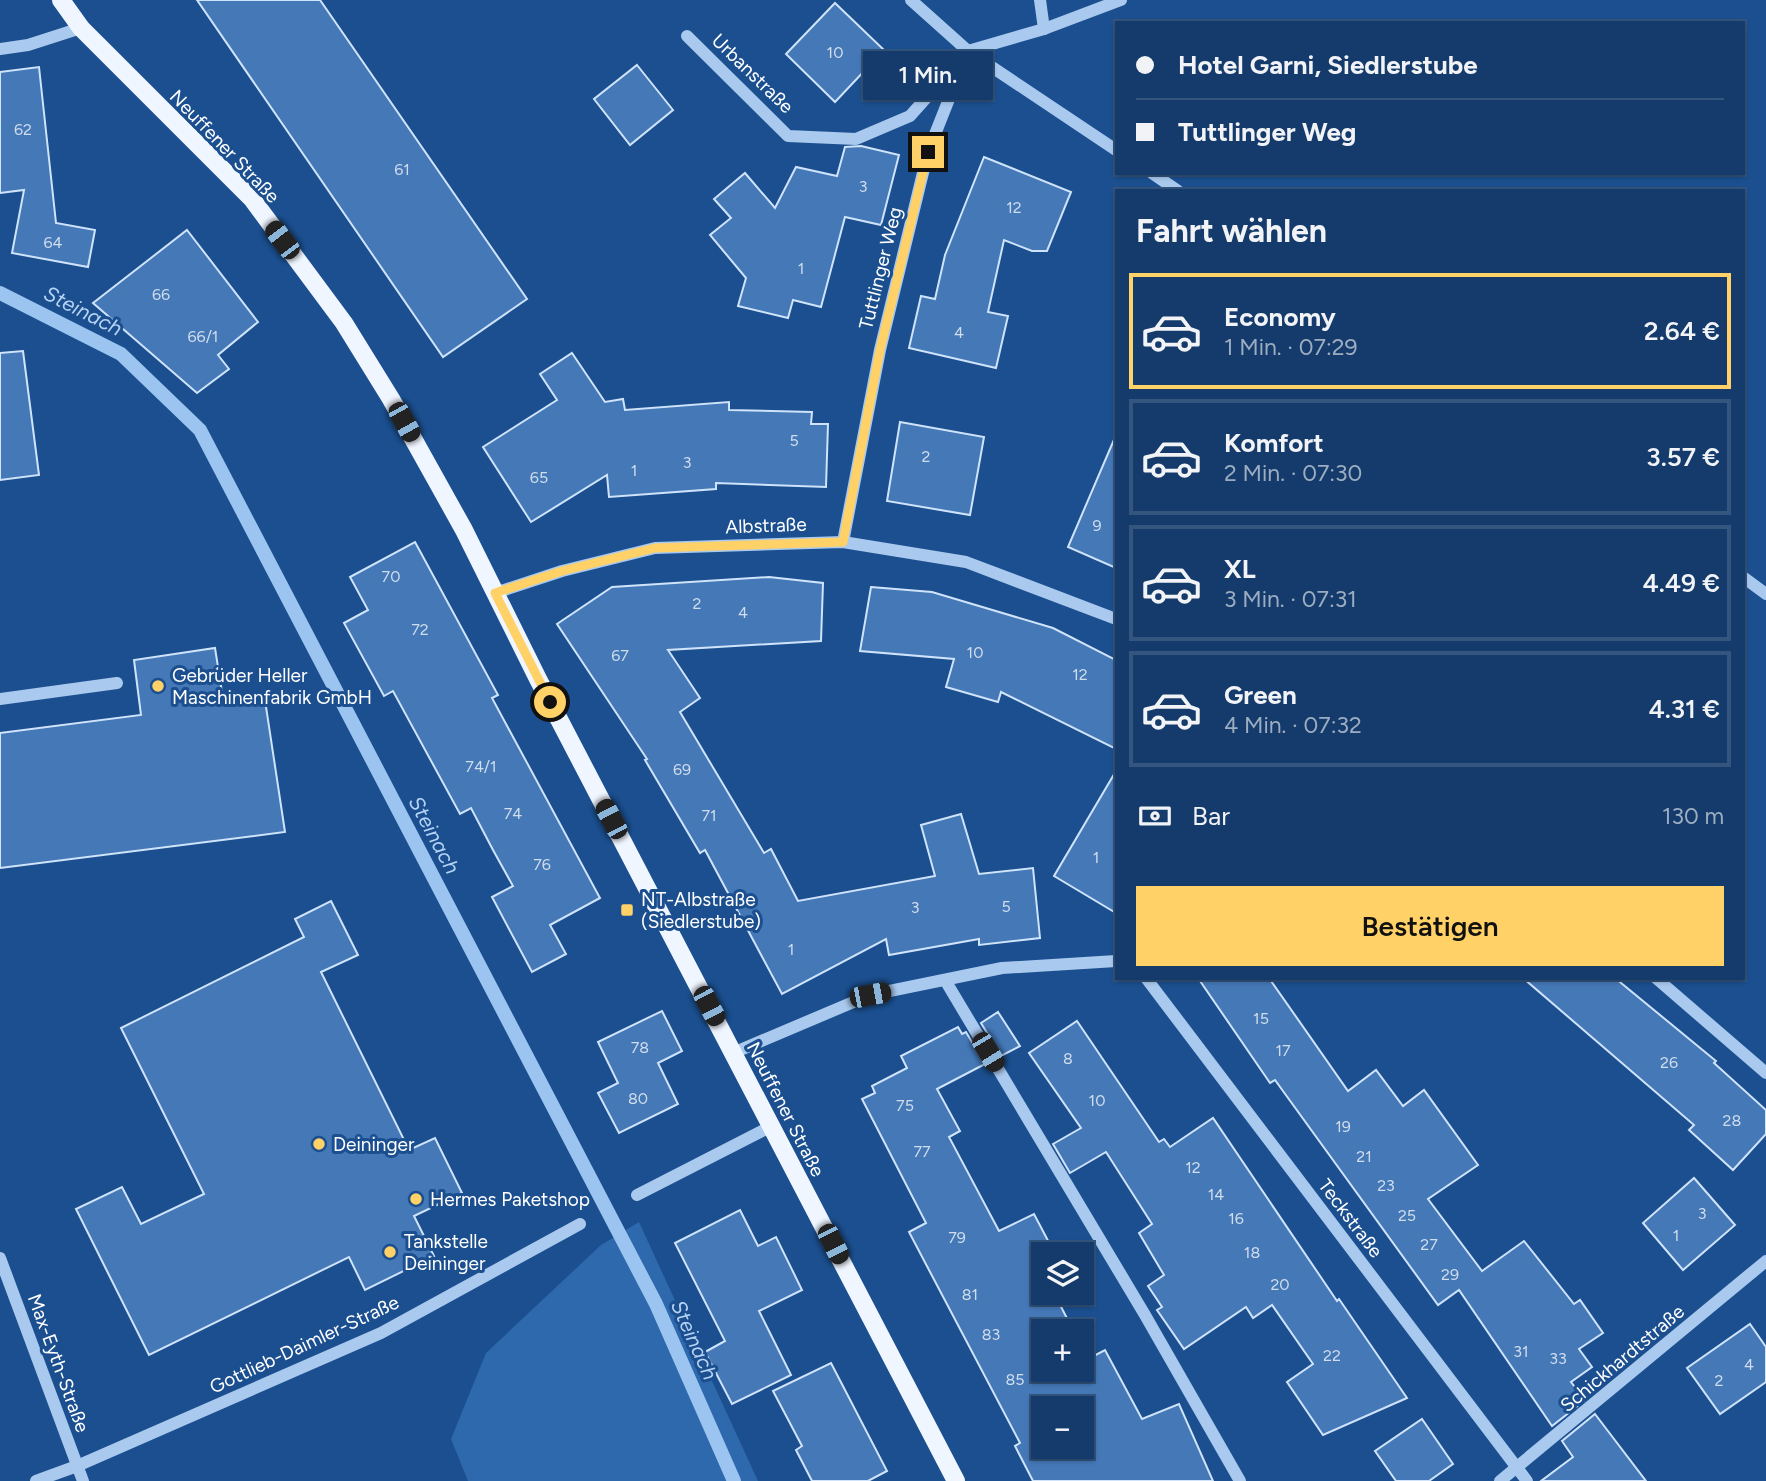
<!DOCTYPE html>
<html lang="de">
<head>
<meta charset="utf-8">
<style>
  :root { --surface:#143b6b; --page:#1d4271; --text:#f1f3f6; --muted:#9dadc1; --line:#33557e; --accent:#ffd166 }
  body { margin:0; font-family:Figtree,sans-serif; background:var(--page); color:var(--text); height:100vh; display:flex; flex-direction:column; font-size:26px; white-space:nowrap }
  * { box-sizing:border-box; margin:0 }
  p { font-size:23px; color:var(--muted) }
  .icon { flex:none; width:38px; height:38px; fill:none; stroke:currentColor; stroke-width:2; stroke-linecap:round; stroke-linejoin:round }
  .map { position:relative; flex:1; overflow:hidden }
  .panel { position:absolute; left:1115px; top:189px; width:630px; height:791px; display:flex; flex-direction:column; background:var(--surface); border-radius:0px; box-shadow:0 2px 5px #0004,0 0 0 2px var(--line) }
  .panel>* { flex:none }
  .hud { position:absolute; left:1115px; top:21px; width:630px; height:154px; border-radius:0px; box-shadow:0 2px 5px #0004,0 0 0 2px var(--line); display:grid; align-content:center; height:154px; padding:0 21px; background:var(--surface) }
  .buttons { position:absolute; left:1031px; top:1242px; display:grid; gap:14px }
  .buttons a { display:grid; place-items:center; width:63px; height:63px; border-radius:0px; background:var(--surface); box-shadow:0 2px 5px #0004,0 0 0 2px var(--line); font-size:35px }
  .end { position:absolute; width:32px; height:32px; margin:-16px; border:9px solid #ffd166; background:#111; box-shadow:0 0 0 4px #111 }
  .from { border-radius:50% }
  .bubble { position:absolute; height:49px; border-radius:0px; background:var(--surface); box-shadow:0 2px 5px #0004,0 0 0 2px var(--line); font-size:23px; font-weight:600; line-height:49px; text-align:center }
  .car { position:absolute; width:21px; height:42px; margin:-21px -10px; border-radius:9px; box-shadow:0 0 5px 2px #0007; background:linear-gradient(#222 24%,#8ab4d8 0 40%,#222 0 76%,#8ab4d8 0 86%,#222 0) }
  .hud b { display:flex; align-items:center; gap:24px; height:66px; font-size:26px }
  .hud b+b { border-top:2px solid var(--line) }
  .hud i { width:18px; height:18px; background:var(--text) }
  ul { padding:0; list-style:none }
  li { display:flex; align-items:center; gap:21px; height:116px; margin:0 14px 10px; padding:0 7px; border:4px solid var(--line); border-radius:0px }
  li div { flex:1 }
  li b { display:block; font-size:26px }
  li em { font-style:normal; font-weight:600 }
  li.on { border-color:var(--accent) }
  li>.icon { width:63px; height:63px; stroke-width:1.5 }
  h2 { padding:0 21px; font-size:32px; line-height:84px }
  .pay { display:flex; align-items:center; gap:18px; height:77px; padding:0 21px; font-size:26px }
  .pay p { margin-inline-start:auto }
  .button { display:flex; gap:14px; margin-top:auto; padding:14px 21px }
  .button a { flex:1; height:80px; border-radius:0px; background:var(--accent); color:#111; font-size:28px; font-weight:600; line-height:80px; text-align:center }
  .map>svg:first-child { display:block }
  .green { fill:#2e69ad }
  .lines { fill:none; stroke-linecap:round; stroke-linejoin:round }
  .stream { stroke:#9cc4f0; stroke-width:14 }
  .building { fill:#4478b7; stroke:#cfe3fa; stroke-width:2; fill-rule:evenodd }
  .minor { stroke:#a9c9ee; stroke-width:12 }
  .major { stroke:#f0f6ff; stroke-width:18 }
  .route { stroke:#ffd166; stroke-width:9 }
  .poi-dot { fill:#ffd166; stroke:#1b4f8f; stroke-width:2.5 }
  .labels { text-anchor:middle; stroke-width:6; stroke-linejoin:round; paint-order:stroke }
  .number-label { font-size:16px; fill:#d0dded }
  .street-label { font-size:19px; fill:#fff; stroke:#1b4f8f }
  .poi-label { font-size:19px; fill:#fff; stroke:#1b4f8f; text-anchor:start }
  .water-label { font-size:21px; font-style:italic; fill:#b5d3f5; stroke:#1b4f8f }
</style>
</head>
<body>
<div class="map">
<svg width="1766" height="1481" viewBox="0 0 1766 1481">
  <rect width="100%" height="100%" fill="#1b4f8f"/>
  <polygon class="green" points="639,1222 758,1481 468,1481 451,1439 486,1353 601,1245"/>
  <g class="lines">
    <polyline class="stream" points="0,293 121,354 200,430 656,1304 734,1481"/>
  </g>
  <g class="building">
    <polygon points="197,0 320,0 527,299 443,357"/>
    <polygon points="835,3 884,50 835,102 786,54"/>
    <polygon points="637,65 673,110 630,145 594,99"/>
    <polygon points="39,67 56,223 95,230 88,267 12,253 24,190 0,193 0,72"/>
    <polygon points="861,146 899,155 881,225 845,217 821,307 793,300 788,318 738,306 746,278 710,235 731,218 714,199 745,173 775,208 796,167 837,176 845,147"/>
    <polygon points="984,157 1071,192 1047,251 1032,251 1004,240 988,312 1008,316 996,368 909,348 921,296 935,299 945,255"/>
    <polygon points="187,230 258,322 218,355 229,369 197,393 93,303"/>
    <polygon points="23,351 39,475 0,480 0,353"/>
    <polygon points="572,353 605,402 623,399 625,410 729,402 729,410 812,412 811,424 828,424 826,487 716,483 716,489 609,497 607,475 531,522 483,447 557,400 540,374"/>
    <polygon points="900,422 984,437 970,515 887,501"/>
    <polygon points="1116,435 1116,568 1068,547"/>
    <polygon points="415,542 498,695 492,698 600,898 550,925 566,954 532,972 492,897 513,886 493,850 471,808 460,814 393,691 384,696 344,623 368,610 350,577"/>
    <polygon points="769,577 823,583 821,641 668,650 700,698 680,712 764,853 771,849 798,901 935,876 921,825 961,814 979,874 1033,868 1040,938 979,945 979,939 889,955 886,939 782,994 705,850 700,853 645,760 647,759 557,624 612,587"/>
    <polygon points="871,587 932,592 1053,628 1116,660 1116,749 1001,692 998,702 946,687 954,659 860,651"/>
    <polygon points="215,648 224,705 265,700 285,832 0,868 0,733 141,715 134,660"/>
    <polygon points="1116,771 1116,913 1054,876"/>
    <polygon points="331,901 358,955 321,972 409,1150 435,1138 462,1193 414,1216 434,1256 365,1290 349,1257 149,1355 76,1209 122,1187 141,1224 204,1194 121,1028 304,937 295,919"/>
    <polygon points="1198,978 1269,978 1348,1091 1376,1070 1403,1106 1424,1090 1478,1165 1428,1199 1482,1271 1524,1241 1574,1304 1580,1300 1603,1333 1579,1349 1592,1367 1571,1382 1585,1400 1552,1426 1459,1290 1438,1305 1275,1080 1270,1083"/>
    <polygon points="1523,978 1615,978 1716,1061 1714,1063 1766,1110 1766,1134 1733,1170 1689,1130 1694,1125"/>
    <polygon points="662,1011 682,1051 658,1063 678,1104 619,1133 598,1093 618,1083 598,1042"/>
    <polygon points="998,1012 1020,1046 1001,1056 981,1023"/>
    <polygon points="1077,1021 1159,1142 1164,1139 1170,1147 1213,1118 1337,1301 1339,1299 1407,1398 1323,1435 1287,1382 1313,1364 1272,1305 1253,1318 1246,1307 1184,1349 1157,1310 1162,1307 1148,1286 1164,1275 1139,1233 1152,1224 1106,1152 1070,1173 1053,1144 1081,1128 1029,1053"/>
    <path d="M 958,1027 L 962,1034 L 966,1032 L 985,1064 L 937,1089 L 960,1131 L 949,1137 L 999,1231 L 1034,1214 L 1055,1254 L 1043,1255 L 1043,1259 L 1037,1261 L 1043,1272 L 1043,1293 L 1054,1293 L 1074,1332 L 1043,1332 L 1043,1370 L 1082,1370 L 1082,1346 L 1088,1359 L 1105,1350 L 1142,1419 L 1179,1404 L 1213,1481 L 1033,1481 L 1015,1446 L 1020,1443 L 909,1232 L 926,1223 L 862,1099 L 875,1093 L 872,1086 L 907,1068 L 901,1056 ZM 1043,1409 L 1082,1409 L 1082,1447 L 1043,1447 Z"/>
    <polygon points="1694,1178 1735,1225 1683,1270 1643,1223"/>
    <polygon points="740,1210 758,1246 776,1237 802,1290 759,1311 791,1375 732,1404 705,1352 725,1341 675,1243"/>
    <polygon points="1750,1324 1766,1347 1766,1382 1720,1414 1687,1368"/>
    <polygon points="831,1363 887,1471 868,1481 812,1481 796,1450 802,1446 773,1391"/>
    <polygon points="1595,1414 1646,1481 1541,1481 1573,1457 1562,1441"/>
    <polygon points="1422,1419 1453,1464 1429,1481 1396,1481 1375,1451"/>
  </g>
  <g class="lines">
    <g class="minor">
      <polyline points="911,0 968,51 1116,150"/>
      <polyline points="1044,29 1121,0"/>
      <polyline points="687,36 788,136 856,139 910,116 961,59"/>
      <polyline points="0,49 28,45 81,28"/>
      <polyline points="968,51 1044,29 1040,0"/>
      <polyline points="1152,173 1178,191"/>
      <polyline points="843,542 880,350 928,152 968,51"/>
      <polyline points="1743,577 1766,594"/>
      <polyline points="495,593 562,571 655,548 843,542 966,562 1116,619"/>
      <polyline points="0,699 117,683"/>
      <polyline points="1146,978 1527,1481"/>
      <polyline points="1656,978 1766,1073"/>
      <polyline points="945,980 1145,1315 1240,1481"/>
      <polyline points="733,1053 870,995 1002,968 1116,961"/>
      <polyline points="637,1195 772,1126"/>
      <polyline points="0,1258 83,1481"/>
      <polyline points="36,1481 77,1466 381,1333 580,1224"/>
      <polyline points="1500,1481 1766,1261"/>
    </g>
    <polyline class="major" points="61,0 81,28 252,199 344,323 391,399 464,530 538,679 956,1481"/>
  </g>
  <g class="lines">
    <polyline class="route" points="550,702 495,593 562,571 655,548 843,542 880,350 928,152"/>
  </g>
  <g class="poi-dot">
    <circle cx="158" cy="686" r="7"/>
    <rect x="620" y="903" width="14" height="14" rx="3.5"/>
    <circle cx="319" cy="1144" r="7"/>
    <circle cx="416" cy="1199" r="7"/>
    <circle cx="390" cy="1252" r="7"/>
  </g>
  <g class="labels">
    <g class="number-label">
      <text x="835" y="58">10</text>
      <text x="23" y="135">62</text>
      <text x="402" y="175">61</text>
      <text x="863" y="192">3</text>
      <text x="1014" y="213">12</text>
      <text x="53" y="248">64</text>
      <text x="801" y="274">1</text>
      <text x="161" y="300">66</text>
      <text x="959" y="338">4</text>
      <text x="203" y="342">66/1</text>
      <text x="794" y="446">5</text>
      <text x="926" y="462">2</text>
      <text x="687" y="468">3</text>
      <text x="634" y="476">1</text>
      <text x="539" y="483">65</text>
      <text x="1097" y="531">9</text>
      <text x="391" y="582">70</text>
      <text x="697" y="609">2</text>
      <text x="743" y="618">4</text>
      <text x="420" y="635">72</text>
      <text x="975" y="658">10</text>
      <text x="620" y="661">67</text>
      <text x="1080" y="680">12</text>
      <text x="481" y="772">74/1</text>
      <text x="682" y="775">69</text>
      <text x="513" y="819">74</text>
      <text x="709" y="821">71</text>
      <text x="1096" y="863">1</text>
      <text x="542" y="870">76</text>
      <text x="1006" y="912">5</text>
      <text x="915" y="913">3</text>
      <text x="791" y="955">1</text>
      <text x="1261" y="1024">15</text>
      <text x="640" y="1053">78</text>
      <text x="1283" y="1056">17</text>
      <text x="1068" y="1064">8</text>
      <text x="1669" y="1068">26</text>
      <text x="638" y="1104">80</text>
      <text x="1097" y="1106">10</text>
      <text x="905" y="1111">75</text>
      <text x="1732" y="1126">28</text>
      <text x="1343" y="1132">19</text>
      <text x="922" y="1157">77</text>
      <text x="1364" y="1162">21</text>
      <text x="1193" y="1173">12</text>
      <text x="1386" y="1191">23</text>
      <text x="1216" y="1200">14</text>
      <text x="1702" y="1219">3</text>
      <text x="1407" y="1221">25</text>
      <text x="1236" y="1224">16</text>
      <text x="1676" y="1241">1</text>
      <text x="957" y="1243">79</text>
      <text x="1429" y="1250">27</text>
      <text x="1252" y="1258">18</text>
      <text x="1450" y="1280">29</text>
      <text x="1280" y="1290">20</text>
      <text x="970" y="1300">81</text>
      <text x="991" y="1340">83</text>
      <text x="1521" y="1357">31</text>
      <text x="1332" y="1361">22</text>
      <text x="1558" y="1364">33</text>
      <text x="1749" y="1370">4</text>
      <text x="1015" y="1385">85</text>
      <text x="1719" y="1386">2</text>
    </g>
    <g class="street-label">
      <text transform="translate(753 73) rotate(44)" y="7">Urbanstraße</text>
      <text transform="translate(225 146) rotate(46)" y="7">Neuffener Straße</text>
      <text transform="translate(880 268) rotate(-76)" y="7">Tuttlinger Weg</text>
      <text transform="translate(766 525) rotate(-2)" y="7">Albstraße</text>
      <text transform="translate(786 1109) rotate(63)" y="7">Neuffener Straße</text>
      <text transform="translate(1351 1218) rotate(53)" y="7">Teckstraße</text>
      <text transform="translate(304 1344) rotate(-25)" y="7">Gottlieb-Daimler-Straße</text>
      <text transform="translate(1622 1358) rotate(-40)" y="7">Schickhardtstraße</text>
      <text transform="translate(59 1363) rotate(70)" y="7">Max-Eyth-Straße</text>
    </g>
    <g class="poi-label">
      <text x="172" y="682">Gebrüder Heller<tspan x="172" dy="22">Maschinenfabrik GmbH</tspan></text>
      <text x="641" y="906">NT-Albstraße<tspan x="641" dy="22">(Siedlerstube)</tspan></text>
      <text x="333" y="1151">Deininger</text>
      <text x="430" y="1206">Hermes Paketshop</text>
      <text x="404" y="1248">Tankstelle<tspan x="404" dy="22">Deininger</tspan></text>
    </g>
    <g class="water-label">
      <text transform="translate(83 311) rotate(27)" y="7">Steinach</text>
      <text transform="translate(434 835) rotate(62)" y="7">Steinach</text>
      <text transform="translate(694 1340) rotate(66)" y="7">Steinach</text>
    </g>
  </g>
</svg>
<div class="buttons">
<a><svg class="icon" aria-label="layers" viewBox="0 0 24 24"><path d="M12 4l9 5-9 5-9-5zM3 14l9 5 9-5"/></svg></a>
<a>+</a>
<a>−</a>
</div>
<i class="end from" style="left:550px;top:702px"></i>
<i class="end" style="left:928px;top:152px"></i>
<div class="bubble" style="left:863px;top:51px;width:130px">1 Min.</div>
<i class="car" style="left:282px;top:240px;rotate:323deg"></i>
<i class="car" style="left:404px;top:422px;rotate:151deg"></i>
<i class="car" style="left:611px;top:819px;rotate:332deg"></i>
<i class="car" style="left:870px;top:995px;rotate:79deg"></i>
<i class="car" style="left:709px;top:1006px;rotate:152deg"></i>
<i class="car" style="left:988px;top:1052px;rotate:149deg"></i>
<i class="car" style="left:833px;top:1244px;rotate:153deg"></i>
<div class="hud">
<b><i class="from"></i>Hotel Garni, Siedlerstube</b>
<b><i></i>Tuttlinger Weg</b>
</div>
<section class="panel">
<h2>Fahrt wählen</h2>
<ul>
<li class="on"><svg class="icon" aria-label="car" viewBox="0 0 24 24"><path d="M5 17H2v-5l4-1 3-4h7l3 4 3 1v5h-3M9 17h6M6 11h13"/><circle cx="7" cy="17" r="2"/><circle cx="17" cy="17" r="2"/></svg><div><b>Economy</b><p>1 Min. · 07:29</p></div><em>2.64 €</em></li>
<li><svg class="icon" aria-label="car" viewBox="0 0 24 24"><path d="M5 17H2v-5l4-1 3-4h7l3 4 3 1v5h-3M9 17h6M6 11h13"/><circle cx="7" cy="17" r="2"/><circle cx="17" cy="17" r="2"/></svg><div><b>Komfort</b><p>2 Min. · 07:30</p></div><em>3.57 €</em></li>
<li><svg class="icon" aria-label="car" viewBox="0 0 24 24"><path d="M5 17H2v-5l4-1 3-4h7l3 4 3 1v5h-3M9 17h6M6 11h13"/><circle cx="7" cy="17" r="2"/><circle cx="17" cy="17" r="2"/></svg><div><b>XL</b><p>3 Min. · 07:31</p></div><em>4.49 €</em></li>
<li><svg class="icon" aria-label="car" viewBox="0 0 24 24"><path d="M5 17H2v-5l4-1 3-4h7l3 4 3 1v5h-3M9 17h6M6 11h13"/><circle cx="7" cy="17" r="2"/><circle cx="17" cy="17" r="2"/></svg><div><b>Green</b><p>4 Min. · 07:32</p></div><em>4.31 €</em></li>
</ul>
<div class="pay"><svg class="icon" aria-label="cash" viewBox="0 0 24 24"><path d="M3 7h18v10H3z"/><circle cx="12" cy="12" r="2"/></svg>Bar<p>130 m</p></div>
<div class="button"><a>Bestätigen</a></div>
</section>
</div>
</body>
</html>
